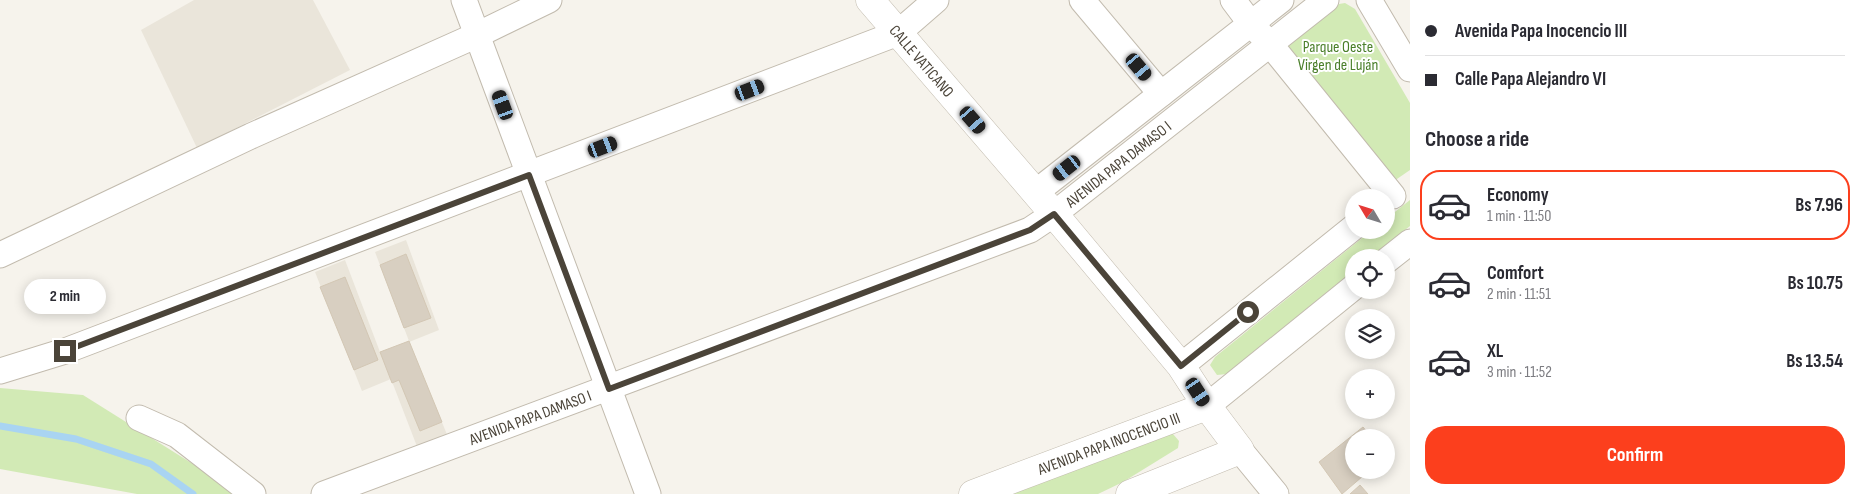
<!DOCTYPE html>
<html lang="en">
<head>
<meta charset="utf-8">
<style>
  :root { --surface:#fff; --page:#f7f7f7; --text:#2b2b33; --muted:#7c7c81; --line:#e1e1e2; --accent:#fc3f1d }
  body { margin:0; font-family:"Sofia Sans Condensed",sans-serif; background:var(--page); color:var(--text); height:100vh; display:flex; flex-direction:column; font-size:19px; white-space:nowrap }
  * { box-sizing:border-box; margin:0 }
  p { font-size:16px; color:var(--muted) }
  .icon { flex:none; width:28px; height:28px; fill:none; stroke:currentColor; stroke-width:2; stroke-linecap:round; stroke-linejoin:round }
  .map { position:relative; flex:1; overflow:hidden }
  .details { display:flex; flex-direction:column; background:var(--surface); width:450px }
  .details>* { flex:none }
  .guide { display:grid; align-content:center; height:110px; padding:0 15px; background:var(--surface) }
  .needle { width:32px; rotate:308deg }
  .fabs { position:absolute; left:1345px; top:189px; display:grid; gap:10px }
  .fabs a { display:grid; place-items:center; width:50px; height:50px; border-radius:50%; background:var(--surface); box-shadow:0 2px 12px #0003; font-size:25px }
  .end { position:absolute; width:22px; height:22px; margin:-11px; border:6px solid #4b4439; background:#fff; box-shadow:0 0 0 2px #fff }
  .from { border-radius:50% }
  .bubble { position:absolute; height:35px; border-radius:18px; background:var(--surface); box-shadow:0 2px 12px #0003; font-size:16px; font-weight:700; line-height:35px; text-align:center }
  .car { position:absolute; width:15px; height:30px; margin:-15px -8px; border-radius:6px; box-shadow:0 0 4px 1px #0007; background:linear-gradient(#222 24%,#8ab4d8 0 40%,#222 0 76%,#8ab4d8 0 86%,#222 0) }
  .guide b { display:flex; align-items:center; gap:18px; height:48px; font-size:19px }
  .guide b+b { border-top:1px solid var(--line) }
  .guide i { width:12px; height:12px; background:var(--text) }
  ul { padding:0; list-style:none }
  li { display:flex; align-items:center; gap:15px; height:70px; margin:0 10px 8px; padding:0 5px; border:2px solid transparent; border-radius:20px }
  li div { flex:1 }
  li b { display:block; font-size:19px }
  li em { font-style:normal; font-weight:700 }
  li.active { border-color:var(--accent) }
  li>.icon { width:45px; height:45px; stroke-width:1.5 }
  h2 { padding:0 15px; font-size:22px; line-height:60px }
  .button { display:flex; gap:10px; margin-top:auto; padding:10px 15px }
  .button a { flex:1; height:58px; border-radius:20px; background:var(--accent); color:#fff; font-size:20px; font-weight:700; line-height:58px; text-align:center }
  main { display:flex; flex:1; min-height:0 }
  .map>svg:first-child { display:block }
  .residential { fill:#eae5da }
  .green { fill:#d2eab5 }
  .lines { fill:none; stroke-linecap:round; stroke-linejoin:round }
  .stream { stroke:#a9d4f2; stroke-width:7 }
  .building { fill:#d8cfc1; stroke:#d3c7b4 }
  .minor-casing { stroke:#c2bbae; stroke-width:27 }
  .tertiary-casing { stroke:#c2bbae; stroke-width:29 }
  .minor { stroke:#fff; stroke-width:25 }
  .tertiary { stroke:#fff; stroke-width:28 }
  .route { stroke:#4b4439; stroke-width:6 }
  .labels { text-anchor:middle; stroke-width:4; stroke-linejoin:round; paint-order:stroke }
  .park-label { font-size:16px; fill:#4a7f2a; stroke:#fff }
  .street-label { font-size:16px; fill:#4b4439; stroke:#fff }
</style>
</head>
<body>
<main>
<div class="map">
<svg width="1410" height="494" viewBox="0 0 1410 494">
  <rect width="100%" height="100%" fill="#f6f3ec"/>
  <g class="residential">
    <polygon points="194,0 313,0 350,70 197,148 141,30"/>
    <polygon points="406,240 439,330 409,342 448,437 418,449 391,379 362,391 315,272 345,260 380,352 409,341 375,252"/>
  </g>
  <g class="green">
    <polygon points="1345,3 1355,9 1410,103 1410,170 1394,181 1288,48 1289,43 1293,38 1339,4"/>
    <polygon points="1410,200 1410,226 1371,257 1354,258 1354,271 1227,374 1217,375 1210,365 1215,357 1372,230 1386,230 1386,219"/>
    <polygon points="0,388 83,395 228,486 238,494 137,494 0,469"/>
    <polygon points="1173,434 1179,441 1178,448 1123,482 1098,494 1005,494 1159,435"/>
  </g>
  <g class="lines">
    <polyline class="stream" points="0,426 76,439 151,464 193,494"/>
  </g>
  <g class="building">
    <polygon points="406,254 431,318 404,328 380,265"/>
    <polygon points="345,277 378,360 354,370 320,287"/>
    <polygon points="409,341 442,422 420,431 399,380 392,383 380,352"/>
    <polygon points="1363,427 1372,438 1354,438 1354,470 1370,470 1342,494 1319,462"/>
    <polygon points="1360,485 1368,494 1350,494"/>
  </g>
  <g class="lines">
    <g class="minor-casing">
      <g id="minor">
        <polyline points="464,0 648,494"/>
        <polyline points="1082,0 1161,94"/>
        <polyline points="1233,0 1251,24 1270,44 1393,196"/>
        <polyline points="1369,0 1410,69"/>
        <polyline points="1036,192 1281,0"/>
        <polyline points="0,255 251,136 477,35 549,0"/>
        <polyline points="1386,261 1410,242"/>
        <polyline points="1181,366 1354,227"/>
        <polyline points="0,371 65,351 898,33 936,0"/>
        <polyline points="1207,406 1354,287"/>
        <polyline points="139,418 177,435 253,494"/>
        <polyline points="1240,450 1276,494"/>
        <path id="s1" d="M 324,494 L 1030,230 L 1054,214 L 1326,0"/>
      </g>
    </g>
    <g class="tertiary-casing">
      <g id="tertiary">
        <path id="s2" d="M 870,0 L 1054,214 L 1181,366 L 1207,406 L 1240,450 L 1130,494"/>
        <path id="s3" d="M 973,494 L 1207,406"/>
      </g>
    </g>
    <use href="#minor" class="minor"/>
    <use href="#tertiary" class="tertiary"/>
  </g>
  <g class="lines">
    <polyline class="route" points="65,351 529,175 609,389 1030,230 1054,214 1181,366 1248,312"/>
  </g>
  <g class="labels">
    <g class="park-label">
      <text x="1338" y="52">Parque Oeste<tspan x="1338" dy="18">Virgen de Luján</tspan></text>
    </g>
    <g class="street-label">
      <text dy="6" stroke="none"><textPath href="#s2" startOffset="80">CALLE VATICANO</textPath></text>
      <text dy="6" stroke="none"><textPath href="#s1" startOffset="864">AVENIDA PAPA DAMASO I</textPath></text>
      <text dy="6" stroke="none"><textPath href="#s1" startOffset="220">AVENIDA PAPA DAMASO I</textPath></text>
      <text dy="6" stroke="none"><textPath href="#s3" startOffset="145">AVENIDA PAPA INOCENCIO III</textPath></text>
    </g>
  </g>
</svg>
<div class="fabs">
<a><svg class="needle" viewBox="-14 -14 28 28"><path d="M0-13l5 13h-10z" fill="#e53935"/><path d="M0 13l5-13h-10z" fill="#7c7c81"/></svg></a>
<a><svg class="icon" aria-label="locate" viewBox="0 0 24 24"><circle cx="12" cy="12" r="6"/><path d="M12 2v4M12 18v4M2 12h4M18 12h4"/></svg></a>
<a><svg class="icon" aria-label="layers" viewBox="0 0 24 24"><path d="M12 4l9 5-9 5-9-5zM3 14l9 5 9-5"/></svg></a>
<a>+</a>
<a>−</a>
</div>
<i class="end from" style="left:1248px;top:312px"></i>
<i class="end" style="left:65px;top:351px"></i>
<div class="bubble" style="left:24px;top:279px;width:82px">2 min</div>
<i class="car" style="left:1139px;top:67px;rotate:140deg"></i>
<i class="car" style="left:750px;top:90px;rotate:69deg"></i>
<i class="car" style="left:503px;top:105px;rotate:340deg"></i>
<i class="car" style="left:973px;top:120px;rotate:139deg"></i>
<i class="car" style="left:603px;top:147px;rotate:69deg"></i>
<i class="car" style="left:1067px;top:168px;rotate:232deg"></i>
<i class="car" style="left:1198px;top:392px;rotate:147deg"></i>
</div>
<section class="details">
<div class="guide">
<b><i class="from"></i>Avenida Papa Inocencio III</b>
<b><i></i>Calle Papa Alejandro VI</b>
</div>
<h2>Choose a ride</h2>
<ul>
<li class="active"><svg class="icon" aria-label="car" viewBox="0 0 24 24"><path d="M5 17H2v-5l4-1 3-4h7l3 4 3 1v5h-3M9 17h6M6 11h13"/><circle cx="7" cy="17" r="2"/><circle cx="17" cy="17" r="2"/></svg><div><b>Economy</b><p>1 min · 11:50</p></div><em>Bs 7.96</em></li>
<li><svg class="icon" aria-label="car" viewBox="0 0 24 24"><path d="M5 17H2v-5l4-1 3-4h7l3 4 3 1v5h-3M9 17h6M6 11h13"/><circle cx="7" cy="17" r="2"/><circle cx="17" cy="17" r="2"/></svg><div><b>Comfort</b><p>2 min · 11:51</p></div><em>Bs 10.75</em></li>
<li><svg class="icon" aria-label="car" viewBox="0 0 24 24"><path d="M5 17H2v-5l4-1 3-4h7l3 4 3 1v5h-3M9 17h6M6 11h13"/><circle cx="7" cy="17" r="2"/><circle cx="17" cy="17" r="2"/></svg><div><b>XL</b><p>3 min · 11:52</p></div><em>Bs 13.54</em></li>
</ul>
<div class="button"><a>Confirm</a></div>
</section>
</main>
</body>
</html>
